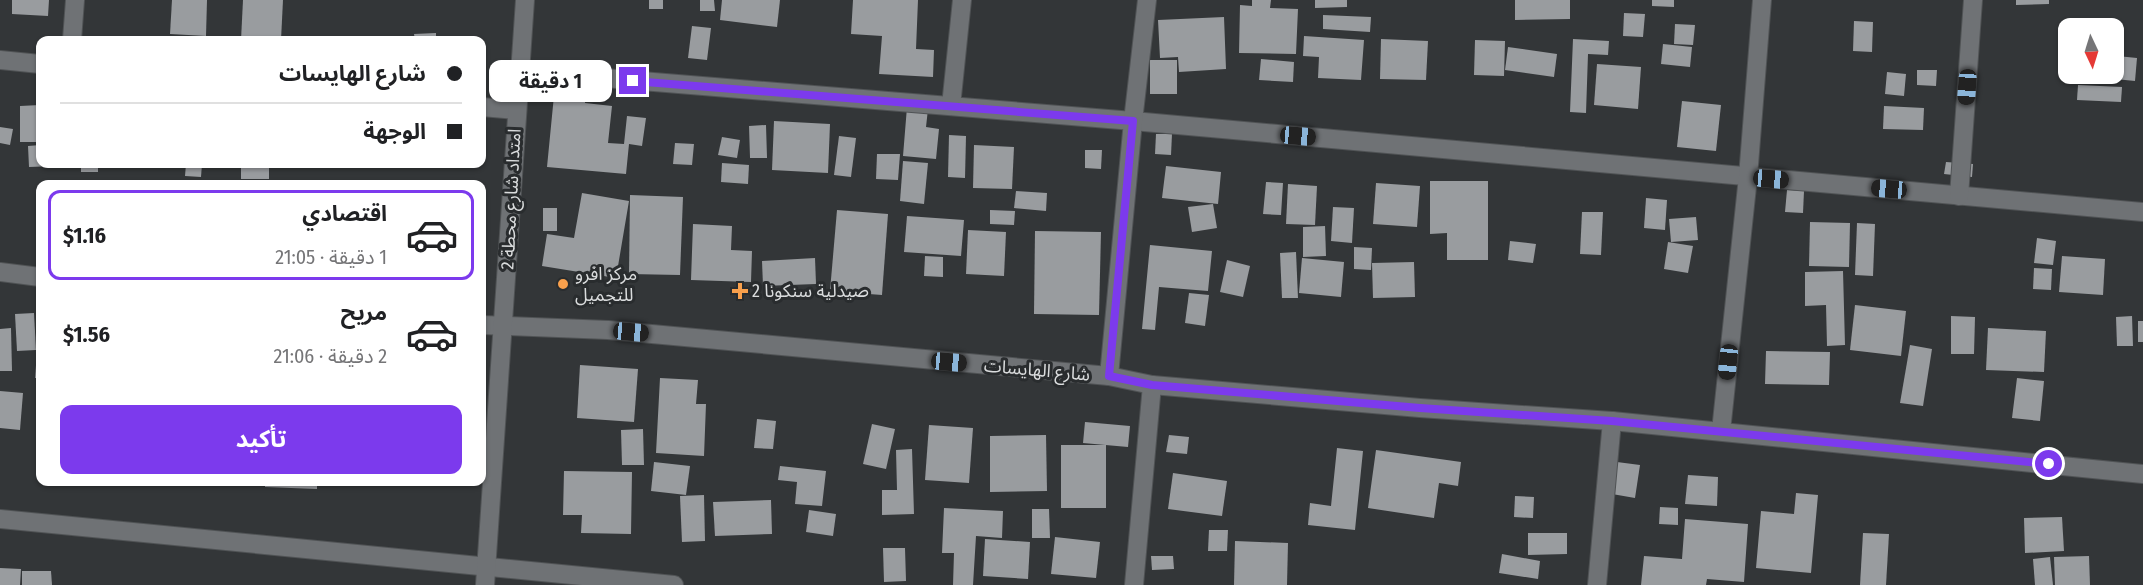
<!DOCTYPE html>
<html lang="ar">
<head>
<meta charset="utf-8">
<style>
  :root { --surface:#fff; --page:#f2f2f2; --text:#202124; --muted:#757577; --line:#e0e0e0; --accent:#7c3aed }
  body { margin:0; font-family:"Fira Sans Condensed","Noto Sans Arabic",sans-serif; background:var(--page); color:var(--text); direction:rtl; height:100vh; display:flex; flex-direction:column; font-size:22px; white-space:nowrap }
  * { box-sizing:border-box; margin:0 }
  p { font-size:20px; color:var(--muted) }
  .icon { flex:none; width:33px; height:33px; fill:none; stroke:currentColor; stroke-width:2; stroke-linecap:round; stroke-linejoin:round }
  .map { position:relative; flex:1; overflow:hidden; direction:ltr }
  .details { position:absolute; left:36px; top:180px; width:450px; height:306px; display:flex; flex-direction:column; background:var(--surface); border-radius:12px; box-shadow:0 2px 4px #0004; direction:rtl }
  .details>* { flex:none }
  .hud { position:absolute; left:36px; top:36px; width:450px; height:132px; border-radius:12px; box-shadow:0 2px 4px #0004; direction:rtl; display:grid; align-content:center; height:132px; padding:0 24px; background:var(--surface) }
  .needle { width:39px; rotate:176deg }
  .tools { position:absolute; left:2058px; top:18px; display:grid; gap:12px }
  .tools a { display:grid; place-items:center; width:66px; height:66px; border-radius:12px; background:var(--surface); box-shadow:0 2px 4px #0004; font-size:30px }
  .end { position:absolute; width:27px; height:27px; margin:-14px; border:8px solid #7c3aed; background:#fff; box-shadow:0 0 0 3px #fff }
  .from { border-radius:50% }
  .bubble { position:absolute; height:42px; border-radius:12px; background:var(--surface); box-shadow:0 2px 4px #0004; font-size:20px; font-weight:700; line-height:42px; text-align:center; direction:rtl }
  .car { position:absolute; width:18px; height:36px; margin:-18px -9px; border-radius:8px; box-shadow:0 0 4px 2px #0007; background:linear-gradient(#222 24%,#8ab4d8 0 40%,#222 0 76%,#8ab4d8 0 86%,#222 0) }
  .hud b { display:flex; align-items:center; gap:21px; height:57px; font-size:22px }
  .hud b+b { border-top:2px solid var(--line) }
  .hud i { width:15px; height:15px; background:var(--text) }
  ul { padding:10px 0 0; list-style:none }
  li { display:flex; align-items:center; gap:18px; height:90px; margin:0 12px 9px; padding:0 12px; border:3px solid transparent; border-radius:12px }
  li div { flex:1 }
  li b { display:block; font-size:22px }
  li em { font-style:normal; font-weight:700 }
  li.selected { border-color:var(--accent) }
  li>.icon { width:54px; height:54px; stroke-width:1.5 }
  .button { display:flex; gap:12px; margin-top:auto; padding:12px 24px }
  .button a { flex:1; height:69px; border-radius:12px; background:var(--accent); color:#fff; font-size:24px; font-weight:700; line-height:69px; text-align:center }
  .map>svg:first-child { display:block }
  .building { fill:#999c9f }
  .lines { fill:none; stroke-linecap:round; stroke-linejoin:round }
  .minor-casing { stroke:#505355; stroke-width:20 }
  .minor { stroke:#6f7275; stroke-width:18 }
  .route { stroke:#7c3aed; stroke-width:8 }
  .poi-dot { fill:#f9a04c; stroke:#292c2e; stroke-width:2 }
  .labels { text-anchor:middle; stroke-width:6; stroke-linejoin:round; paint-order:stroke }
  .street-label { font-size:18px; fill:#dadcdd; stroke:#292c2e }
  .poi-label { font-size:18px; fill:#dadcdd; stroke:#292c2e; text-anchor:start }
</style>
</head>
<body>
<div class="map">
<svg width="2143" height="585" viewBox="0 0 2143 585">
  <rect width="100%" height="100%" fill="#333638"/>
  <g class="building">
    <polygon points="12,0 49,0 48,16 12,14"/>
    <polygon points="172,0 207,0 206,36 170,34"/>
    <polygon points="243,0 283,0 281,40 241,40"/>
    <rect x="649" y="0" width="14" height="9"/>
    <polygon points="700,0 714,0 715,11 700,11"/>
    <polygon points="722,0 780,0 777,27 720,20"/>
    <polygon points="853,0 918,0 916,49 934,50 933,77 879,74 882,36 851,34"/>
    <polygon points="1252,0 1271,0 1270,8 1298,9 1296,54 1239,53 1240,5 1252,6"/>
    <polygon points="1315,0 1347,0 1347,7 1315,8"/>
    <polygon points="1515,0 1570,0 1570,19 1515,20"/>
    <polygon points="1652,0 1674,0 1674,7 1652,6"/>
    <polygon points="2016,0 2049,0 2049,4 2016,5"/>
    <polygon points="1624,13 1645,14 1643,37 1623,36"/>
    <polygon points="1323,15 1371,17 1370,32 1323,29"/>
    <polygon points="1224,17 1226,69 1179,72 1178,57 1160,58 1158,20"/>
    <polygon points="1854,21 1873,22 1872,52 1853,51"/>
    <polygon points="1675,24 1695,25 1693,45 1674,44"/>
    <polygon points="692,26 711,28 707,60 688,58"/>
    <polygon points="436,33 436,40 415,40 414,34"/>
    <polygon points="1304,36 1364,40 1361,80 1318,78 1319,57 1303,56"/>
    <polygon points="1381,39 1428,41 1426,80 1380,79"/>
    <polygon points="1573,39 1609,41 1608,55 1588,54 1586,113 1570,112"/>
    <polygon points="1475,40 1505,41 1504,76 1474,75"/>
    <polygon points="1663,44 1692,47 1690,67 1661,64"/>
    <polygon points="1508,47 1557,54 1554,77 1505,70"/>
    <polygon points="2117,56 2137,58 2135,81 2115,79"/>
    <polygon points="1261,59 1294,62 1293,82 1259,80"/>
    <rect x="1150" y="60" width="27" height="34"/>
    <polygon points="1597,64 1641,67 1638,109 1594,105"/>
    <polygon points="1917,70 1937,70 1936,86 1917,85"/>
    <polygon points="1887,72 1906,74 1904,96 1885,94"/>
    <polygon points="556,75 587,78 585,103 612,106 608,143 624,144 627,116 646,118 642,146 629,144 626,174 547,167"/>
    <polygon points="2078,85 2122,87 2121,102 2077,100"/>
    <polygon points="1682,101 1721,105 1716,151 1677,147"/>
    <polygon points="40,105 40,142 20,142 20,106"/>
    <polygon points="1884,106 1924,108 1923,130 1883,129"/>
    <polygon points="907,107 928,109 926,127 939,129 936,159 903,156"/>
    <polygon points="774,121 830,124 828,173 772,170"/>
    <polygon points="766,125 767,158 750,158 749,126"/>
    <polygon points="0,127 13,129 10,145 0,143"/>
    <polygon points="1156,134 1172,134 1171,155 1155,154"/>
    <polygon points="949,135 966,136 965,178 948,177"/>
    <polygon points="839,136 856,138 851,177 834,175"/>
    <polygon points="722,137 740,140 737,158 718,155"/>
    <polygon points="675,143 694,144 692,165 673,164"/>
    <polygon points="40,145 40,164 56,164 56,166 29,167 28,146"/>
    <polygon points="974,145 1014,147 1012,189 973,188"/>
    <polygon points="1085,150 1102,150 1101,169 1085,168"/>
    <polygon points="877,154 900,154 898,180 876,179"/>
    <polygon points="903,161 928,163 924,204 900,201"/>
    <polygon points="1946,162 1973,164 1972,177 1944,174"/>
    <polygon points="722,163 749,165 748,184 721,182"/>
    <rect x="81" y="164" width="17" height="8"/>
    <polygon points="186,164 202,164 201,177 185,176"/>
    <rect x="241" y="164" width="28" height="15"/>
    <polygon points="1166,166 1221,172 1218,204 1162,198"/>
    <polygon points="1430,181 1488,181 1488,260 1447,260 1447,233 1430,234"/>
    <polygon points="1266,182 1283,183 1281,215 1263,214"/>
    <polygon points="1376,183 1420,186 1417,227 1373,224"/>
    <polygon points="1288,184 1317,186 1315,225 1286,224"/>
    <polygon points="1787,190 1804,191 1803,213 1785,212"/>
    <polygon points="1016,191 1047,193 1046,211 1014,208"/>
    <polygon points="582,193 629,201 616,278 542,266 547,234 574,238"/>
    <polygon points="630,195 683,197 680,275 629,274"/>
    <polygon points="1646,198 1667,200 1665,230 1644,228"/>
    <polygon points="1213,204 1217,228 1192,232 1188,207"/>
    <polygon points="1333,207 1354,208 1352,243 1331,241"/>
    <rect x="543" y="208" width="14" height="23"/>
    <polygon points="837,210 888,214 882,295 830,291"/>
    <polygon points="990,210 1015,211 1014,225 990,224"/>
    <polygon points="1582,212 1603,212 1601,255 1580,254"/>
    <polygon points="907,216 964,220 961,256 904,252"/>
    <polygon points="1696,217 1698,240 1671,242 1669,219"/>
    <polygon points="1810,222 1850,223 1849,267 1809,266"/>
    <polygon points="1857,223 1875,224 1873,276 1855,275"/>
    <polygon points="693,224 732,226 731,250 752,251 751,282 691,280"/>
    <polygon points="1325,226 1326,256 1303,257 1303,227"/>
    <polygon points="968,230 1006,232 1004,276 966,274"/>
    <polygon points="1035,231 1101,232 1099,315 1034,314"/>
    <polygon points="2037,238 2056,241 2053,265 2034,263"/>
    <polygon points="1510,241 1536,244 1533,263 1508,260"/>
    <polygon points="1668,242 1693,246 1688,273 1664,269"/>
    <polygon points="1150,245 1212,251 1208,291 1159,287 1155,330 1142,329"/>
    <polygon points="1354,247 1372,248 1371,270 1354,269"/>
    <polygon points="1296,252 1298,298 1282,298 1280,253"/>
    <polygon points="925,256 943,257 943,277 924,276"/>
    <polygon points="2062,256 2105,259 2103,295 2059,292"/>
    <polygon points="815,258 816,284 763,286 762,261"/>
    <polygon points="1302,258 1344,262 1341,297 1299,293"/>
    <polygon points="1227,260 1250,266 1243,297 1220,292"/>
    <polygon points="1414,262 1415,297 1373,298 1372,263"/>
    <polygon points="2034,268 2052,269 2051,290 2033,289"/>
    <polygon points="1843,271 1845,345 1827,346 1826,305 1805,306 1805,272"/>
    <polygon points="1189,293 1209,295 1205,326 1185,323"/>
    <polygon points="1855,305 1906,311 1901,356 1850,350"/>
    <polygon points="34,313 36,350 17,351 15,314"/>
    <polygon points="1951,316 1975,317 1974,354 1951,354"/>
    <polygon points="2132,316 2133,346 2117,346 2116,317"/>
    <rect x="2138" y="321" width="5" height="21"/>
    <polygon points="11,328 12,371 0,371 0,329"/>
    <polygon points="1988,328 2046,331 2044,372 1986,370"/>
    <polygon points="1910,345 1932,349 1923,406 1900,403"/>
    <polygon points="1766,351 1830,352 1829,385 1765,384"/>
    <polygon points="37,353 40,353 40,378 35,378"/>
    <polygon points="580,365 638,369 634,422 577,418"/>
    <polygon points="660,378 698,380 696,404 706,404 704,456 656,453"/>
    <polygon points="2017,378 2044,381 2040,421 2012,418"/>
    <polygon points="0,391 23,393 20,430 0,428"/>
    <polygon points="757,419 776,421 773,449 754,448"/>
    <polygon points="1085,422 1130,426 1128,447 1083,443"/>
    <polygon points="872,424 895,429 886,469 863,464"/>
    <polygon points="929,425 973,428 969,483 925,480"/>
    <polygon points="643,429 644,465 622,465 621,430"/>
    <polygon points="1046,435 1047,491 990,492 990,436"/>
    <polygon points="1169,435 1189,437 1187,454 1166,452"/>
    <rect x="1061" y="445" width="45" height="63"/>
    <polygon points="1337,448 1363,451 1355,530 1308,525 1310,503 1331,506"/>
    <polygon points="912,449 914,514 882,515 882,490 897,490 896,450"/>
    <polygon points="1376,450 1461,462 1458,486 1439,483 1434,518 1368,508"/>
    <polygon points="654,462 690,466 686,495 651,491"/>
    <polygon points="1617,462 1640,465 1635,498 1612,494"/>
    <polygon points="780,466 826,471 822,506 795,504 797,482 778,480"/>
    <polygon points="564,471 632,472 631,534 581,533 582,515 563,515"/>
    <polygon points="1173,473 1227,481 1222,516 1168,509"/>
    <polygon points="1688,475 1718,477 1717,506 1685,504"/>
    <polygon points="265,482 317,482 317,489 265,487"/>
    <polygon points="1796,493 1818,495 1811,573 1756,568 1761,511 1794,514"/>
    <polygon points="704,495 705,541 682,542 680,496"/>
    <polygon points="1515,496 1534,497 1533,518 1514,517"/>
    <polygon points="771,500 772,534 715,536 713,502"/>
    <polygon points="1660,507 1678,508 1678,525 1659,524"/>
    <polygon points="944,508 1003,511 1002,538 976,536 973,585 953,585 954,553 942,553"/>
    <polygon points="1032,509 1049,509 1050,538 1032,538"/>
    <polygon points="809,510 836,514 833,536 806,532"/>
    <polygon points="2062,517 2064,551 2025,553 2024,518"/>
    <polygon points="1685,519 1748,524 1744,582 1707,579 1706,585 1641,585 1644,556 1682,559"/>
    <polygon points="1209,530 1228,530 1227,551 1208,551"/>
    <polygon points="1528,533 1567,533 1567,554 1528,555"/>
    <polygon points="1863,533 1889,534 1886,585 1860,585"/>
    <polygon points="1055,537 1100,542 1096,578 1051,574"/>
    <polygon points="985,539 1030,542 1028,579 983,576"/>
    <polygon points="1235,541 1288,543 1287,585 1234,585"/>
    <polygon points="883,548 905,548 906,581 884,582"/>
    <polygon points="1502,554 1540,561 1538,579 1499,573"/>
    <polygon points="1151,556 1173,556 1174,569 1152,570"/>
    <polygon points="2089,556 2090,585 2055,585 2054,557"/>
    <polygon points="2050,557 2053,585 2035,585 2033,559"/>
    <polygon points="0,568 21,569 20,585 0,585"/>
    <polygon points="22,571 51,571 52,585 22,585"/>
  </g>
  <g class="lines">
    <g class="minor-casing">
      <g id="minor">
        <polyline points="72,40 75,0"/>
        <polyline points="0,60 40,64"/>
        <polyline points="519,71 1133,121 2143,212"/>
        <polyline points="951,106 962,0"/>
        <polyline points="482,107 517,110"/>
        <polyline points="1959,196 1973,0"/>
        <polyline points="0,272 40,277"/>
        <polyline points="482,325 608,330 1109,376 1152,385 1420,408 1612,421 2143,474"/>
        <polyline points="1109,376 1133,121 1147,0"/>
        <polyline points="1721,431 1748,177 1762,0"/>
        <polyline points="0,519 674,585"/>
        <polyline points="485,585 525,0"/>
        <polyline points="1134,585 1152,385"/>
        <polyline points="1597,585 1612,421"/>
      </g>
    </g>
    <use href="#minor" class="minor"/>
  </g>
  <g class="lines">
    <polyline class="route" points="633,81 1133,121 1109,376 1152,385 1420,408 1612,421 2049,464"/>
  </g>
  <g class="poi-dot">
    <circle cx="563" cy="284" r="6"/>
    <path d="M737 282h6v6h6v6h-6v6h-6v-6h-6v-6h6z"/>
  </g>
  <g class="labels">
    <g class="street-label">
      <text transform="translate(511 199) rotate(-87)" y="6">امتداد شارع محطة 2</text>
      <text transform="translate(1037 370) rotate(5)" y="6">شارع الهايسات</text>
    </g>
    <g class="poi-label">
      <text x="575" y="280">مركز افرو<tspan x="575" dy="21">للتجميل</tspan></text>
      <text x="752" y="297">صيدلية سنكونا 2</text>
    </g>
  </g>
</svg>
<div class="tools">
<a><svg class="needle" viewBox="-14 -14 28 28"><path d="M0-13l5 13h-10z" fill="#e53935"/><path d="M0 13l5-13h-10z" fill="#757577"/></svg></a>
</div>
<i class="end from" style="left:2049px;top:464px"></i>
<i class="end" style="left:633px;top:81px"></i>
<div class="bubble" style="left:489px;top:60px;width:123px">1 دقيقة</div>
<i class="car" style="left:1967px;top:87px;rotate:184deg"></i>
<i class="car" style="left:1298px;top:136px;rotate:95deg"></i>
<i class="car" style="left:1771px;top:179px;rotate:95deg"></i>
<i class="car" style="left:1889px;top:189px;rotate:275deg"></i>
<i class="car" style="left:631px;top:332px;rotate:95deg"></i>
<i class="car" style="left:949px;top:362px;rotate:95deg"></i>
<i class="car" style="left:1728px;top:362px;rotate:186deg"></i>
<div class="hud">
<b><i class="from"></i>شارع الهايسات</b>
<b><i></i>الوجهة</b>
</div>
<section class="details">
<ul>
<li class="selected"><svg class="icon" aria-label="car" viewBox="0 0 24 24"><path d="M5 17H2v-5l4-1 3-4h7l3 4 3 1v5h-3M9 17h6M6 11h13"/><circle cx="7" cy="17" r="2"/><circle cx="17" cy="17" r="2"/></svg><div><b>اقتصادي</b><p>1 دقيقة · 21:05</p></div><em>$1.16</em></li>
<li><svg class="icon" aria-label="car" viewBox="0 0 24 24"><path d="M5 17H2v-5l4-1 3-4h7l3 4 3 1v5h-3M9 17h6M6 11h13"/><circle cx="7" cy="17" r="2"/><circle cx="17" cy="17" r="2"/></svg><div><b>مريح</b><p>2 دقيقة · 21:06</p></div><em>$1.56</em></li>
</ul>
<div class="button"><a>تأكيد</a></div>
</section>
</div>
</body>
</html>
